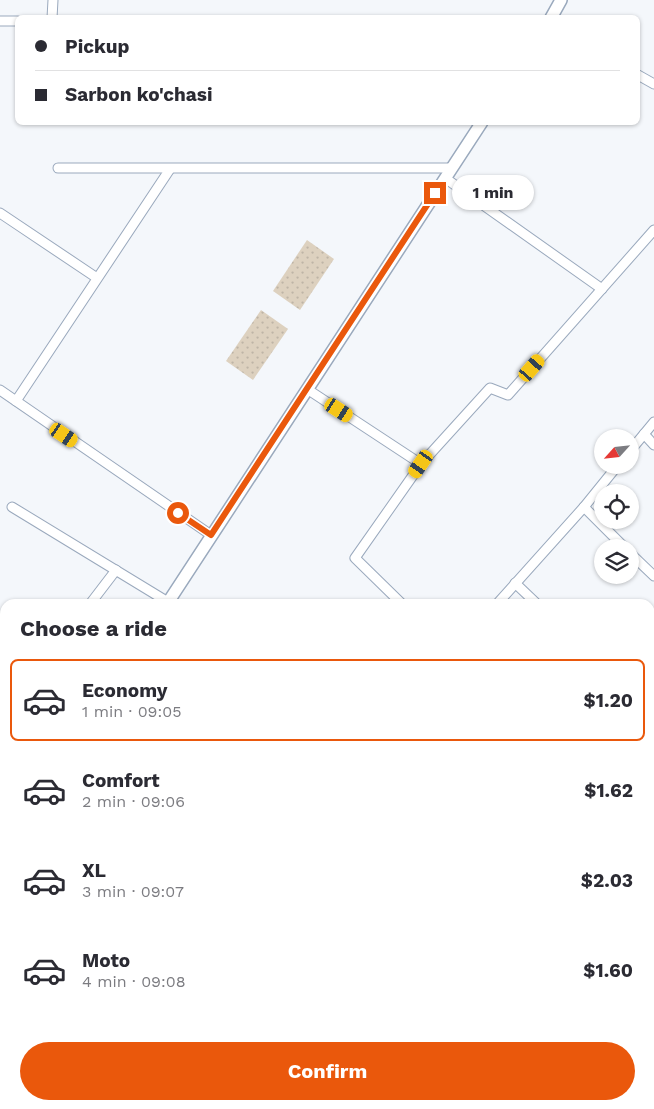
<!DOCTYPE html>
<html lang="en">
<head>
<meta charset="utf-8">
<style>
  :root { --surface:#fff; --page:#f7f7f7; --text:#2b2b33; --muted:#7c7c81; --line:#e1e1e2; --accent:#ea580c }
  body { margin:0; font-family:"Work Sans",sans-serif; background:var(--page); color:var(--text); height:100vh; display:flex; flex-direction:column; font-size:19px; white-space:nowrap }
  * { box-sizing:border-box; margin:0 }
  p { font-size:16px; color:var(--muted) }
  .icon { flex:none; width:28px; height:28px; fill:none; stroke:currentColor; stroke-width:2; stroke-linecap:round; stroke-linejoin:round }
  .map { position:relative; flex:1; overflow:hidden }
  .sheet { position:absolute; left:0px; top:599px; width:655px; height:511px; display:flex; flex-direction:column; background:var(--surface); border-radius:15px 15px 0 0; box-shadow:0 1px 4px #0004 }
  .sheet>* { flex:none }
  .hud { position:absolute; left:15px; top:15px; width:625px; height:110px; border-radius:8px; box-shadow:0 1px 4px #0004; display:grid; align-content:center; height:110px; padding:0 20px; background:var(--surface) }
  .needle { width:32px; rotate:243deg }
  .fabs { position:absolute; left:594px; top:429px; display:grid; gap:10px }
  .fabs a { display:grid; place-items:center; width:45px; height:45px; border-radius:50%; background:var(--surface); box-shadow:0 1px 4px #0004; font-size:25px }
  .end { position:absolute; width:22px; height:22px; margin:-11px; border:6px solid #ea580c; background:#fff; box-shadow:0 0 0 2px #fff }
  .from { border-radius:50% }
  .bubble { position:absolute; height:35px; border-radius:18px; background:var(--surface); box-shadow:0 1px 4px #0004; font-size:16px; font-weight:700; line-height:35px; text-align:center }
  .car { position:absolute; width:15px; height:30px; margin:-15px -8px; border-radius:6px; box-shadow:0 0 4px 1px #0007; background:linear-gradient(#f5c518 24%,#345 0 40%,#f5c518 0 76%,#345 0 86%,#f5c518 0) }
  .hud b { display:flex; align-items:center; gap:18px; height:48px; font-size:19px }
  .hud b+b { border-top:1px solid var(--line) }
  .hud i { width:12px; height:12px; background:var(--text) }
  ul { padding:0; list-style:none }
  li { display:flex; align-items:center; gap:15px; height:82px; margin:0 10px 8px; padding:0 10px; border:2px solid transparent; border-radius:8px }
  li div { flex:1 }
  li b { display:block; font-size:19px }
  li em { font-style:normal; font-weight:700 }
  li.selected { border-color:var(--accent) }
  li>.icon { width:45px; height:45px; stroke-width:1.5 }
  h2 { padding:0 20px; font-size:22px; line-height:60px }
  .cta { display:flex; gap:10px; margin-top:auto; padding:10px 20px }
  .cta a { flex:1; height:58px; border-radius:30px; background:var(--accent); color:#fff; font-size:20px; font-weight:700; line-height:58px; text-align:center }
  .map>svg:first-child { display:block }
  .grass { fill:url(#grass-tufts) }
  .park { fill:url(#park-dots) }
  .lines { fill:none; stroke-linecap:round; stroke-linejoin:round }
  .street-casing { stroke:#9aa9bd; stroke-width:11 }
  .secondary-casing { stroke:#9aa9bd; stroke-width:14 }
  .street { stroke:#fff; stroke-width:9 }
  .secondary { stroke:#fff; stroke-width:11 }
  .route { stroke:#ea580c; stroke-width:6 }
</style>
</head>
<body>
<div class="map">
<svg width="654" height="1109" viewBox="0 0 654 1109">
  <defs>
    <pattern id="grass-tufts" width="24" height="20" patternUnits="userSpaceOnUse" patternTransform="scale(1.25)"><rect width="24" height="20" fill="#ddd1bf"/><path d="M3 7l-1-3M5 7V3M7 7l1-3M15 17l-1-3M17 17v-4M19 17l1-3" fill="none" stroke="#beb4a6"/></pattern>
    <pattern id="park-dots" width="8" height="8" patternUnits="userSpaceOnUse" patternTransform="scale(1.25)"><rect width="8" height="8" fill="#ddd1bf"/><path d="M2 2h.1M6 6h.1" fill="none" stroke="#beb4a6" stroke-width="1.8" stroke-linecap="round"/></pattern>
  </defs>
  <rect width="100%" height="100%" fill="#f4f7fb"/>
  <g class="grass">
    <polygon points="0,626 5,629 5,669 0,666"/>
    <polygon points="0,679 5,682 5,724 0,720 4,712 1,710 0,711"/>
  </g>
  <g class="park">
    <polygon points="307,240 334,259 300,310 273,291"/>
    <polygon points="261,310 288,329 253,380 226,361"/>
  </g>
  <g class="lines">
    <g class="street-casing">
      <g id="street">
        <polyline points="52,18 53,0"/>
        <polyline points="0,21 18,21"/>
        <polyline points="638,75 654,84"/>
        <polyline points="58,168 451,168"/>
        <polyline points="445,178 602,289"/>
        <polyline points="0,213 97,278"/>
        <polyline points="307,389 421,464"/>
        <polyline points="0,390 211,535"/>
        <polyline points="16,401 170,169"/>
        <polyline points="644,434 654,445"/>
        <polyline points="630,451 654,422"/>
        <polyline points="12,507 168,602"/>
        <polyline points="584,507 625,548"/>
        <polyline points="630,553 654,576"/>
        <polyline points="515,583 537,604"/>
        <polyline points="90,604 116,570"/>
        <polyline points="402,604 355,558 421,464 490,388 508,395 654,230"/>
        <polyline points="497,604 584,507 618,465"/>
        <polyline points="650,689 654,684"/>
        <polyline points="650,710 654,714"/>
        <polyline points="650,843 654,847"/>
        <polyline points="0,972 5,966"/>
        <polyline points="650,979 654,983"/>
        <polyline points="0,996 5,999"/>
        <polyline points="650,1055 654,1051"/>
        <polyline points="168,1105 174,1109"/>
        <polyline points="277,1105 281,1109"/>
        <polyline points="387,1105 391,1109"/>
        <polyline points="517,1105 521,1109"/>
        <polyline points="642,1105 646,1109"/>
        <polyline points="291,1109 294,1105"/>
        <polyline points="598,1109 602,1105"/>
      </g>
    </g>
    <g class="secondary-casing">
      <g id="secondary">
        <polyline points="551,18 561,0"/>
        <polyline points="167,604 482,122"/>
        <polyline points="0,855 5,848"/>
      </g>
    </g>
    <use href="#street" class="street"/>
    <use href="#secondary" class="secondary"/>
  </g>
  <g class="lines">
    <polyline class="route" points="178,513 211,535 435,193"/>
  </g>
</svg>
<div class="fabs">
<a><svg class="needle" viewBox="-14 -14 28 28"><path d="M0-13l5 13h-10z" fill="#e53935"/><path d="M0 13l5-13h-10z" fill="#7c7c81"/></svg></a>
<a><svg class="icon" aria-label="locate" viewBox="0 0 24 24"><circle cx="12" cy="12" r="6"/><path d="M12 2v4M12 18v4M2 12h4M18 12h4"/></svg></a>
<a><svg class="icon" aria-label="layers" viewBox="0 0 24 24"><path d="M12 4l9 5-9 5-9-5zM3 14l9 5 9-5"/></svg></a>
</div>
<i class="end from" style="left:178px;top:513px"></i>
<i class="end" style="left:435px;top:193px"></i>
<div class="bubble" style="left:452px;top:175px;width:82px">1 min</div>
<i class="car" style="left:532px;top:368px;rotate:41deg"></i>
<i class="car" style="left:339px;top:410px;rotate:123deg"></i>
<i class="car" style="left:64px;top:435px;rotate:124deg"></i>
<i class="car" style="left:421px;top:464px;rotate:215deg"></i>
<div class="hud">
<b><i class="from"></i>Pickup</b>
<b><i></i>Sarbon ko'chasi</b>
</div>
<section class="sheet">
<h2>Choose a ride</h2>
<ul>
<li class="selected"><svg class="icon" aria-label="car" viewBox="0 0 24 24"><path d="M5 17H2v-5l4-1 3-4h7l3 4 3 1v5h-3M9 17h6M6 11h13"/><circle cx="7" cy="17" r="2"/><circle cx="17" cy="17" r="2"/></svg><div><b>Economy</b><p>1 min · 09:05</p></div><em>$1.20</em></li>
<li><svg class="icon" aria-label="car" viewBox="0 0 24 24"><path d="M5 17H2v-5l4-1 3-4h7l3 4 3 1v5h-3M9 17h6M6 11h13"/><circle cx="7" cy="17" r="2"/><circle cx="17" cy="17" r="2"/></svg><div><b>Comfort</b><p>2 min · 09:06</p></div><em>$1.62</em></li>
<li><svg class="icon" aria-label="car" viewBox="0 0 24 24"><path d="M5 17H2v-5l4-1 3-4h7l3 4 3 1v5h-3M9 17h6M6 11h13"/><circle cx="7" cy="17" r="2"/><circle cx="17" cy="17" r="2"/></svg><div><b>XL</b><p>3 min · 09:07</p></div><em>$2.03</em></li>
<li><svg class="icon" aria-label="car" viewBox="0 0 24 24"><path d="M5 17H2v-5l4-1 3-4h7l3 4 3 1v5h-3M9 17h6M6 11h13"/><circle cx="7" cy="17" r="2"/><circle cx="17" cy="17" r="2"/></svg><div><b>Moto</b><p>4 min · 09:08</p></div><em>$1.60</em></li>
</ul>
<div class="cta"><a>Confirm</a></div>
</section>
</div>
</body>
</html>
